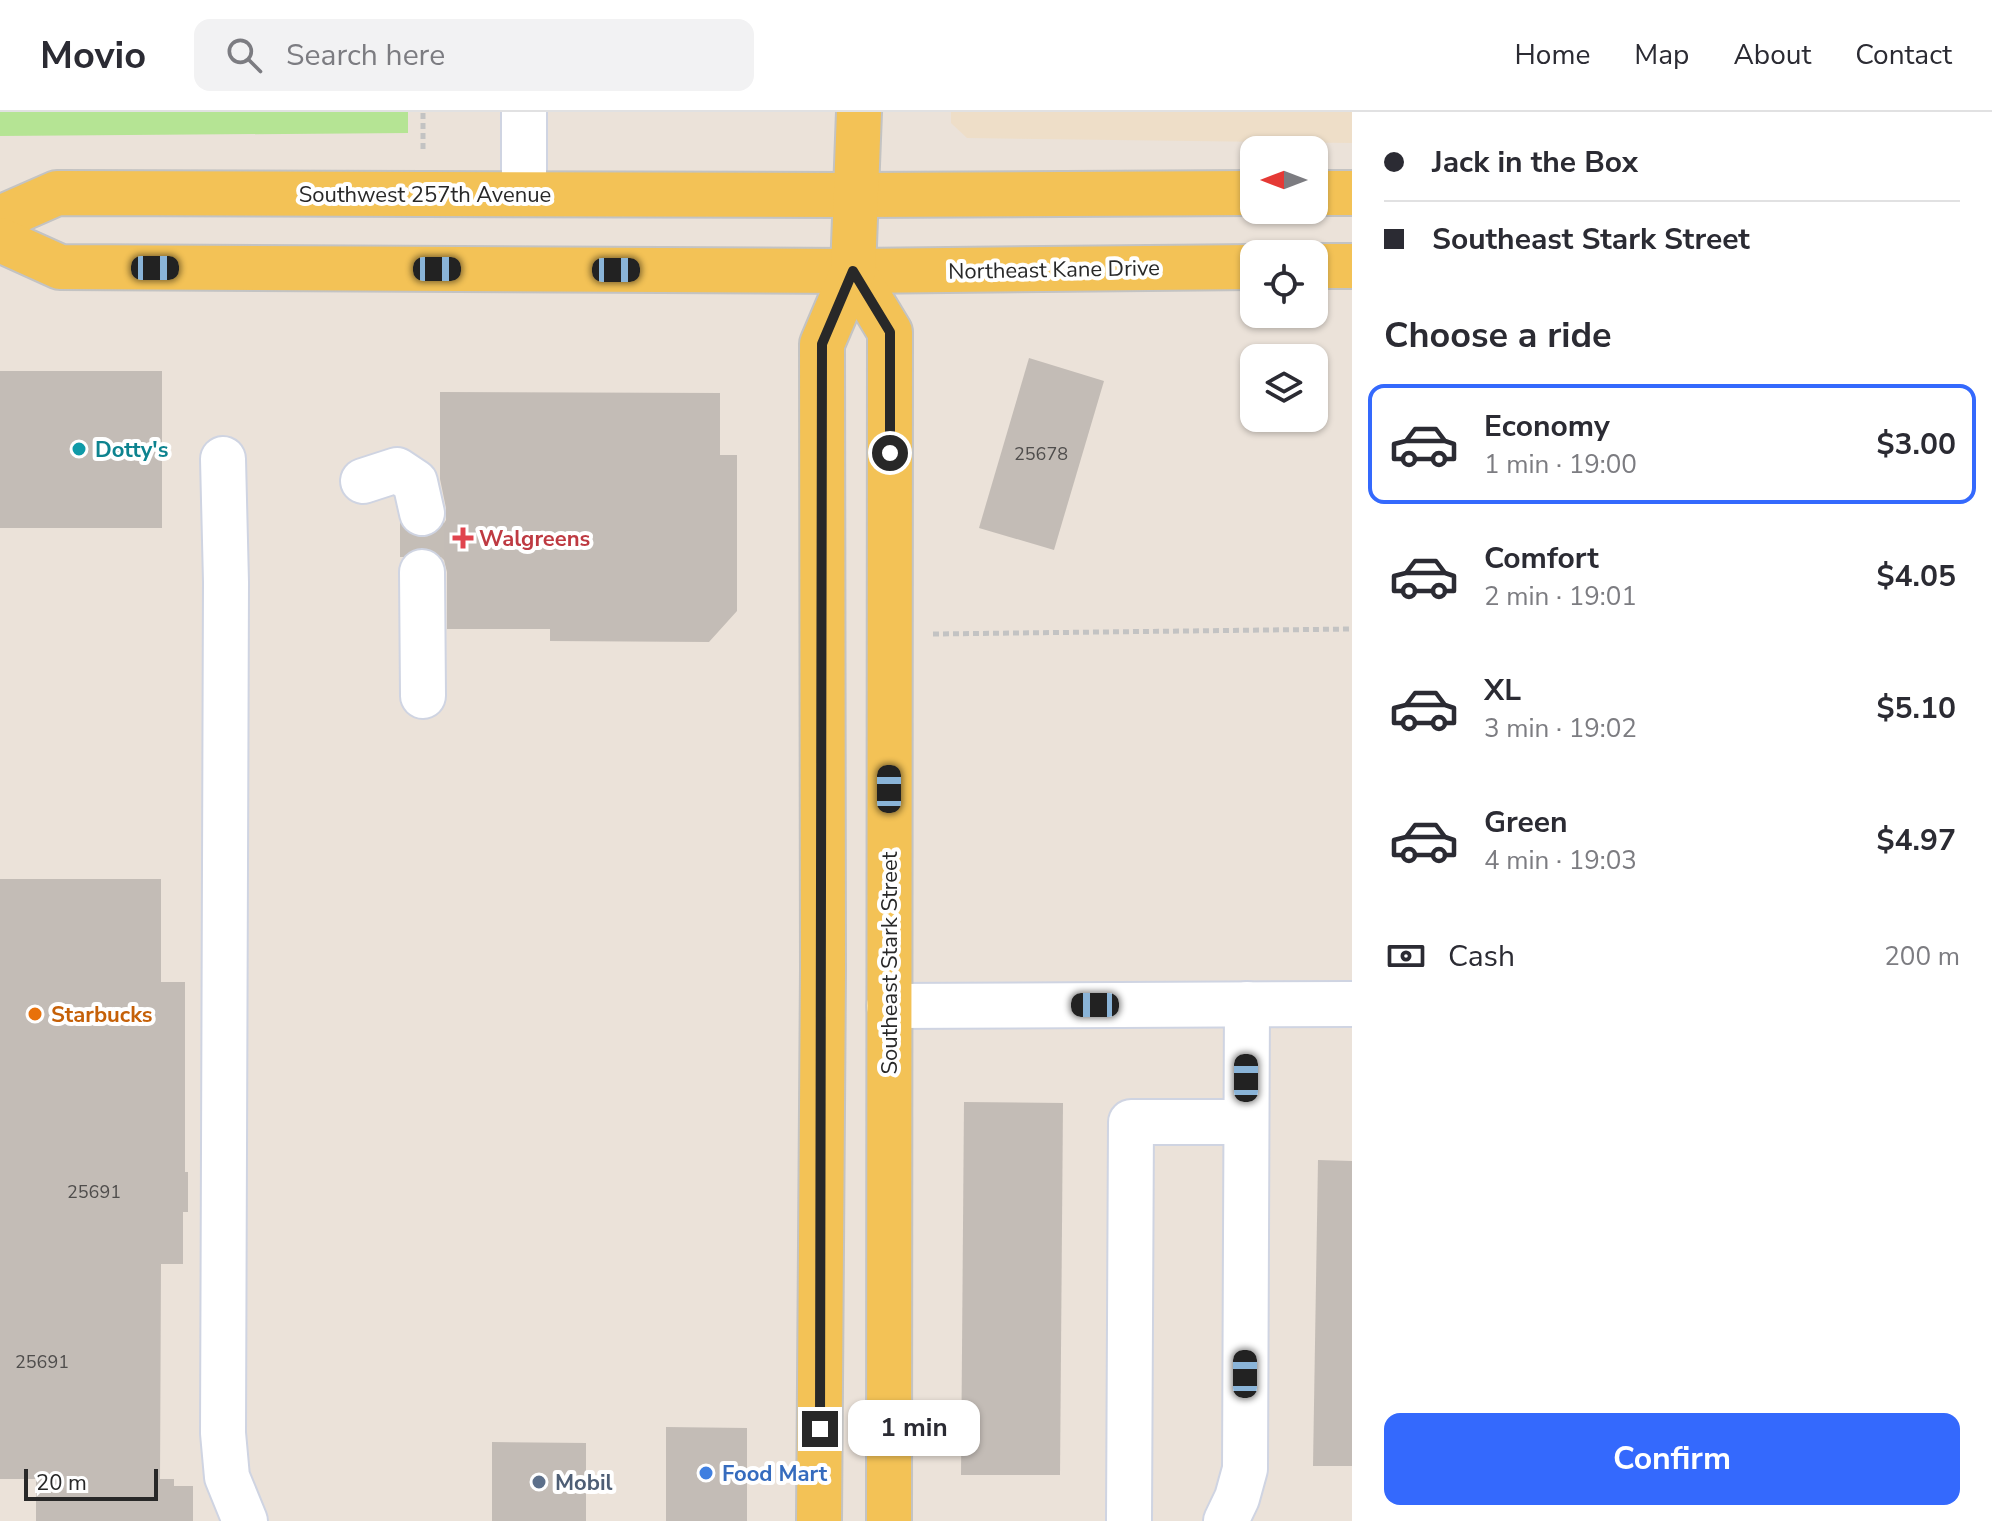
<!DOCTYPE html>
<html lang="en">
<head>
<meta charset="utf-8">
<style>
  :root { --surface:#fff; --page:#f2f2f3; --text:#2b2b33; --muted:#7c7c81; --line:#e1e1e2; --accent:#3469fd }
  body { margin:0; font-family:"Nunito Sans",sans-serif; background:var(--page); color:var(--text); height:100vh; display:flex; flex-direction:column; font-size:30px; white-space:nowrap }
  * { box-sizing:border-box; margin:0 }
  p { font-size:26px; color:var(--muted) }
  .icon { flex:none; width:44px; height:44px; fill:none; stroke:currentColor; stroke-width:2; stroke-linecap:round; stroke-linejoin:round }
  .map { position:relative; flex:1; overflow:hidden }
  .panel { display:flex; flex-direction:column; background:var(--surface); width:640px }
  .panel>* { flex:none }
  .banner { display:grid; align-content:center; height:176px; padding:0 32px; background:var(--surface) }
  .needle { width:52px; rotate:270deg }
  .buttons { position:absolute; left:1240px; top:24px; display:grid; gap:16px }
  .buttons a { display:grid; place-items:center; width:88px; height:88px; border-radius:16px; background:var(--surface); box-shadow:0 2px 6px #0004; font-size:40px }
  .scale { position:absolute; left:24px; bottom:20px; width:134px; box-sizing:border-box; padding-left:8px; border:4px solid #282828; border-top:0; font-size:22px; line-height:28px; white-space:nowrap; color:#282828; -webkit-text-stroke:6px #fff; paint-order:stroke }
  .end { position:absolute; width:36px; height:36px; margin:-18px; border:10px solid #282828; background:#fff; box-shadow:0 0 0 4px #fff }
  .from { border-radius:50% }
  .bubble { position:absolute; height:56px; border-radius:16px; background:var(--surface); box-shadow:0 2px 6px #0004; font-size:26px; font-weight:700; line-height:56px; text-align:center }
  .car { position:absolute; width:24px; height:48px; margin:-24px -12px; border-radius:10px; box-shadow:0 0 6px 2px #0007; background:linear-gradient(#222 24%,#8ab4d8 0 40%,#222 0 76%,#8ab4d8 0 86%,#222 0) }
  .banner b { display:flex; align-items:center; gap:28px; height:76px; font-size:30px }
  .banner b+b { border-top:2px solid var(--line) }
  .banner i { width:20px; height:20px; background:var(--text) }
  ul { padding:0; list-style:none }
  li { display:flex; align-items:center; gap:24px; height:120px; margin:0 16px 12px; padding:0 16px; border:4px solid transparent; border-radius:16px }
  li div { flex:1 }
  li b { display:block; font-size:30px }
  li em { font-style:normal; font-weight:700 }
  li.active { border-color:var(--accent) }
  li>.icon { width:72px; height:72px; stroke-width:1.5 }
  h2 { padding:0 32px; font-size:36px; line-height:96px }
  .pay { display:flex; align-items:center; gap:20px; height:88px; padding:0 32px; font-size:30px }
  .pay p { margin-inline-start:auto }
  .button { display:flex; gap:16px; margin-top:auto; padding:16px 32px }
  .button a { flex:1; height:92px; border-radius:16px; background:var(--accent); color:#fff; font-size:32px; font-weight:700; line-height:92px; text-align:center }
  header { display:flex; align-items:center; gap:48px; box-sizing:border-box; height:112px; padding:0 40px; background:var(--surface); border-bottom:2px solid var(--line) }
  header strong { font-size:38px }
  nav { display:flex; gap:44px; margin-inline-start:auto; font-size:28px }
  .search { width:560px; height:72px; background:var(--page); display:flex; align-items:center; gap:20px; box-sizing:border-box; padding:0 28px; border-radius:16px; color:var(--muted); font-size:30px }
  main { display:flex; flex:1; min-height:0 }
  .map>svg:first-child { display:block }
  .education { fill:#eedec8 }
  .grass { fill:#b5e494 }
  .building { fill:#c3bcb6 }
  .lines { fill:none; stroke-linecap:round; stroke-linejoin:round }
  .minor-tunnel { stroke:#c4bdb6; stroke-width:44; stroke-dasharray:44 22; stroke-linecap:butt }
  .minor-casing { stroke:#cfd4e2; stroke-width:48 }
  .major-casing { stroke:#c3c3c3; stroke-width:48 }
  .path { stroke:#c3c3c3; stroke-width:5; stroke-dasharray:6 4; stroke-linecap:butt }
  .minor { stroke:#fff; stroke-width:44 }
  .major { stroke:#f3c256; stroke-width:44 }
  .route { stroke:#282828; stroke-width:10 }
  .culture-dot { fill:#0f9aa8; stroke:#fff; stroke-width:3 }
  .health-dot { fill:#e0444e; stroke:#fff; stroke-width:3 }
  .food-dot { fill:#e8710a; stroke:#fff; stroke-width:3 }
  .shop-dot { fill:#3f7fe0; stroke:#fff; stroke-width:3 }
  .service-dot { fill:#5c6f8a; stroke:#fff; stroke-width:3 }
  .labels { text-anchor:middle; stroke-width:8; stroke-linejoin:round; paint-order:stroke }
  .number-label { font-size:18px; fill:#4f4d4c }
  .street-label { font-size:22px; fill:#282828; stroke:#fff }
  .culture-label { font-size:22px; font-weight:bold; fill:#0d838f; stroke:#fff; text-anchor:start }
  .health-label { font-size:22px; font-weight:bold; fill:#be3a42; stroke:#fff; text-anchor:start }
  .food-label { font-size:22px; font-weight:bold; fill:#c56008; stroke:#fff; text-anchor:start }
  .shop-label { font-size:22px; font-weight:bold; fill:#366cbe; stroke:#fff; text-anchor:start }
  .service-label { font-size:22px; font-weight:bold; fill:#4e5e75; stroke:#fff; text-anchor:start }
</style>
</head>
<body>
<header>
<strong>Movio</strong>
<div class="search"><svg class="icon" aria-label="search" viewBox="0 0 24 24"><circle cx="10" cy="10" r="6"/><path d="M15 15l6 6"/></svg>Search here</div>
<nav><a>Home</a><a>Map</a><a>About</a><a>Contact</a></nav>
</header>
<main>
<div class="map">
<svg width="1352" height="1409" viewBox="0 0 1352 1409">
  <rect width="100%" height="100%" fill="#ebe2d9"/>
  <polygon class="education" points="951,0 1352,0 1352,31 967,26 951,11"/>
  <polygon class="grass" points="0,0 408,0 408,21 0,24"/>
  <g class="building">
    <polygon points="1029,246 1104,269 1054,438 979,416"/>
    <rect x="0" y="259" width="162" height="157"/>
    <polygon points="440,280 720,281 720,343 737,343 737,499 709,530 550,529 550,517 447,517 447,460 444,448 435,439 423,435 410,438 404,444 404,418 415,425 428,425 439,419 446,408 446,396 440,367"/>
    <polygon points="0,767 161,767 161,870 185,870 185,1060 188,1060 188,1100 183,1100 183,1152 161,1152 160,1367 174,1367 174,1374 193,1374 193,1409 36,1409 36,1367 0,1367"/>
    <polygon points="964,990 1063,991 1060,1363 961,1363"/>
    <polygon points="1318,1048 1352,1049 1352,1354 1313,1354"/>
    <polygon points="666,1315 747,1316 747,1409 666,1409"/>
    <polygon points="492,1330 586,1331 586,1409 492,1409"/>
  </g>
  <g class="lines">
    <polyline class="minor-tunnel" points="422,401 422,460"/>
    <g class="minor-casing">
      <g id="minor">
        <polyline points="524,0 524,82"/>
        <polyline points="223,347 226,470 223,1321 227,1365 245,1409"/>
        <polyline points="363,369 397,358 415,370 422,401"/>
        <polyline points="422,460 423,584"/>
        <polyline points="889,894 1352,892"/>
        <polyline points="1129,1409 1131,1010 1246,1010"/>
        <polyline points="1226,1409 1237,1386 1245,1357 1247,892"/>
      </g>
    </g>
    <g class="major-casing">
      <g id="major">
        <polyline points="1314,81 1352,81"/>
        <polyline points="0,106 57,81 855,83 1254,81"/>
        <polyline points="0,128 60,155 853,159 1254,155"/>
        <polyline points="1314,154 1352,154"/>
        <polyline points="853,159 890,220 889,1409"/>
        <polyline points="819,1409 823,858 822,232 853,159 859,0"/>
      </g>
    </g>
    <g class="path">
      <polyline points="423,37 423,0"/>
      <polyline points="933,522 1352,517"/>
    </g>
    <use href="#minor" class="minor"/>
    <use href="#major" class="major"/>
  </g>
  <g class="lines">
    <polyline class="route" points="820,1317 822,232 853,159 890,220 890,341"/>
  </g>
  <circle class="culture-dot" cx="79" cy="337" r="8"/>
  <path class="health-dot" d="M459 414h8v8h8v8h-8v8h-8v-8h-8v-8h8z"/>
  <circle class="food-dot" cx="35" cy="902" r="8"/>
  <circle class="shop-dot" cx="706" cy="1361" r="8"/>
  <circle class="service-dot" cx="539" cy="1370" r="8"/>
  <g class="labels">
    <g class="number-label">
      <text x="1041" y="348">25678</text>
      <text x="94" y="1086">25691</text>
      <text x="42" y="1256">25691</text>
    </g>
    <g class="street-label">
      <text x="425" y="90">Southwest 257th Avenue</text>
      <text transform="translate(1054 157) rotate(-1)" y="8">Northeast Kane Drive</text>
      <text transform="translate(889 851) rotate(-90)" y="8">Southeast Stark Street</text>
    </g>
    <g class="culture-label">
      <text x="95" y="345">Dotty's</text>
    </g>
    <g class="health-label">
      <text x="479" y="434">Walgreens</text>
    </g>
    <g class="food-label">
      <text x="51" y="910">Starbucks</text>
    </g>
    <g class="shop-label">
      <text x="722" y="1369">Food Mart</text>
    </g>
    <g class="service-label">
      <text x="555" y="1378">Mobil</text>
    </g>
  </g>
</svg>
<div class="buttons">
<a><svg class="needle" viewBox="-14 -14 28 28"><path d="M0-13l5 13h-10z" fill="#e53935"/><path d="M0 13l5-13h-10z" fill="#7c7c81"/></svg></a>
<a><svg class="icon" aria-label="locate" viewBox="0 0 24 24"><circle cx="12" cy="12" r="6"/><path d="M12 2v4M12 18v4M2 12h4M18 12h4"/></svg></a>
<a><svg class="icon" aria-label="layers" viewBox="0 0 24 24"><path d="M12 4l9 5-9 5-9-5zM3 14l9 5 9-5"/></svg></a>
</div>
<div class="scale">20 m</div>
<i class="end from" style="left:890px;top:341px"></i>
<i class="end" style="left:820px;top:1317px"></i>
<div class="bubble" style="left:848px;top:1288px;width:132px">1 min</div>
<i class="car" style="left:155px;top:156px;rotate:90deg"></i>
<i class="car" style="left:437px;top:157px;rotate:90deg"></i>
<i class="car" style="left:616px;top:158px;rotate:90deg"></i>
<i class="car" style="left:889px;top:677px;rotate:0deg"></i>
<i class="car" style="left:1095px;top:893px;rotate:270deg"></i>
<i class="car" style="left:1246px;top:966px;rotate:0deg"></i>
<i class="car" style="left:1245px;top:1262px;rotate:0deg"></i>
</div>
<section class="panel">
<div class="banner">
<b><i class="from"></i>Jack in the Box</b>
<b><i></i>Southeast Stark Street</b>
</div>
<h2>Choose a ride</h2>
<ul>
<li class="active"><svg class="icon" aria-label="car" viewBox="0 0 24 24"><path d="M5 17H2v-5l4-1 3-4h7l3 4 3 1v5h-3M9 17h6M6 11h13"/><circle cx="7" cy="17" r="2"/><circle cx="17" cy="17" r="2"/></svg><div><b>Economy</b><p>1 min · 19:00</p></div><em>$3.00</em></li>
<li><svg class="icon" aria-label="car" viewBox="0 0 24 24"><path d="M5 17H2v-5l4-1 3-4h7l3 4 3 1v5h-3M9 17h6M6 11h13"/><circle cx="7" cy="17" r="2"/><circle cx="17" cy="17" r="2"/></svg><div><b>Comfort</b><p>2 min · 19:01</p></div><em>$4.05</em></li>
<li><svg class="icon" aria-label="car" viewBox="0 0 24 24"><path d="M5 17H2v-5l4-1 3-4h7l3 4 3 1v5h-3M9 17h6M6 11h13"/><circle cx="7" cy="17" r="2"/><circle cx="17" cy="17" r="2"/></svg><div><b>XL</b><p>3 min · 19:02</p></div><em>$5.10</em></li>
<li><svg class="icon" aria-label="car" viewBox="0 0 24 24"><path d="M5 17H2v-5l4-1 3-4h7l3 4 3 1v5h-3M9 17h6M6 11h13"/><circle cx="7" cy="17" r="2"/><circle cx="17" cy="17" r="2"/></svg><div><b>Green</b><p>4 min · 19:03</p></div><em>$4.97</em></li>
</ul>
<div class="pay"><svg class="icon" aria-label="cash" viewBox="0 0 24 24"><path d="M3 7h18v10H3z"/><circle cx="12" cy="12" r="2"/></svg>Cash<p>200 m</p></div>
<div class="button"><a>Confirm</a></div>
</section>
</main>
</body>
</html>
